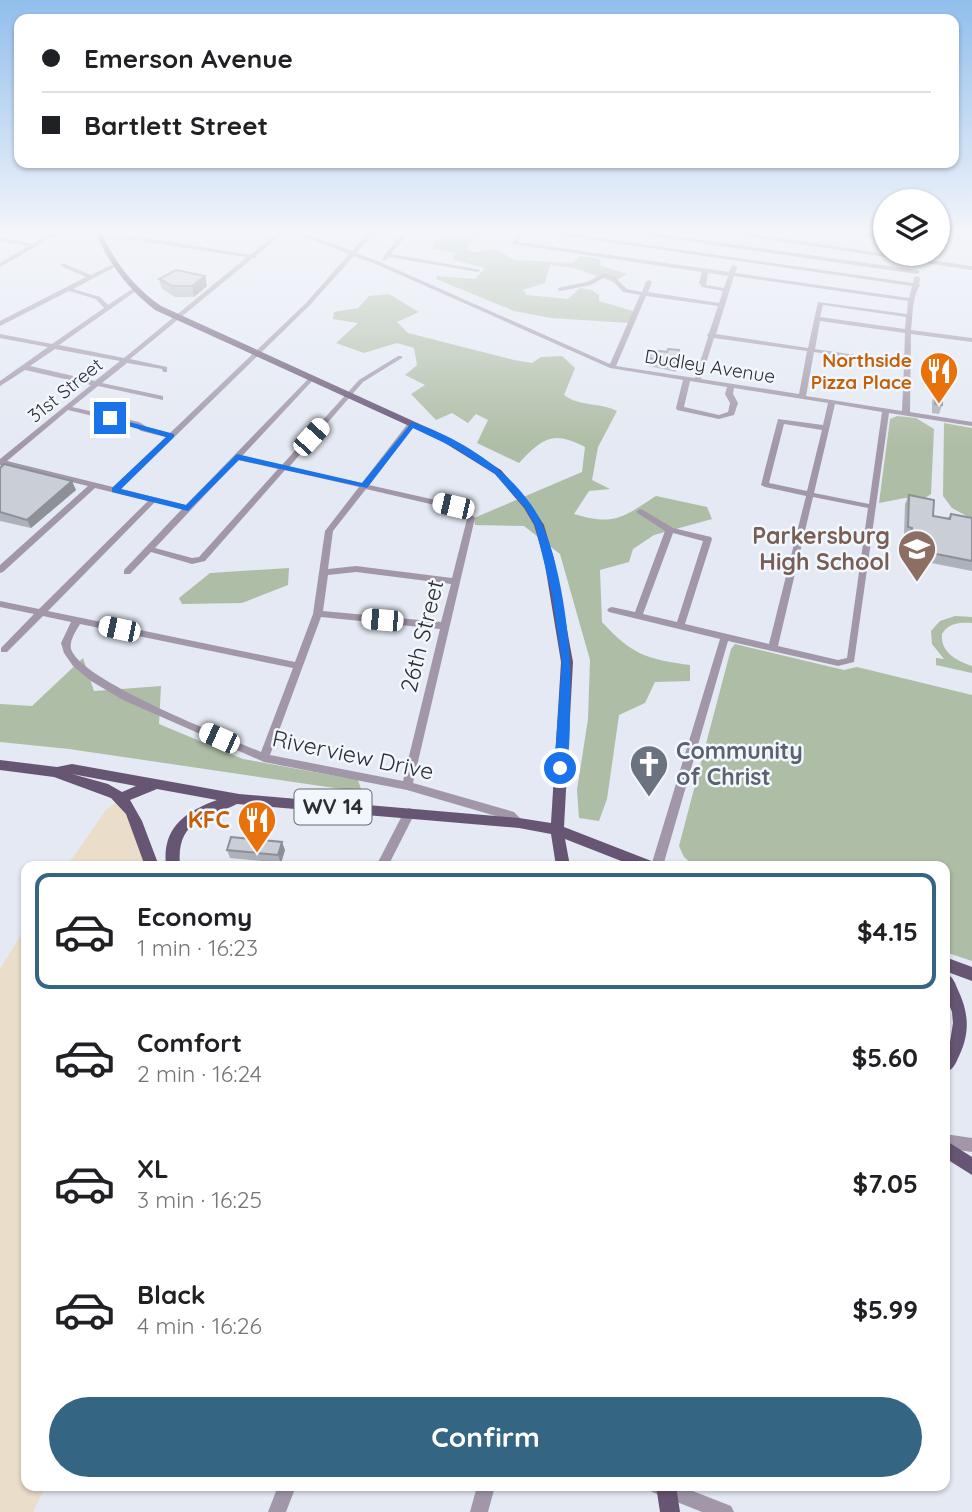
<!DOCTYPE html>
<html lang="en">
<head>
<meta charset="utf-8">
<style>
  :root { --surface:#fff; --page:#f2f2f2; --text:#202124; --muted:#757577; --line:#e0e0e0; --accent:#346683 }
  body { margin:0; font-family:Quicksand,sans-serif; background:var(--page); color:var(--text); height:100vh; display:flex; flex-direction:column; font-size:26px; white-space:nowrap }
  * { box-sizing:border-box; margin:0 }
  p { font-size:23px; color:var(--muted) }
  .icon { flex:none; width:38px; height:38px; fill:none; stroke:currentColor; stroke-width:2; stroke-linecap:round; stroke-linejoin:round }
  .map { position:relative; flex:1; overflow:hidden }
  .panel { position:absolute; left:21px; top:861px; width:929px; height:630px; display:flex; flex-direction:column; background:var(--surface); border-radius:14px; box-shadow:0 2px 5px #0004 }
  .panel>* { flex:none }
  .hud { position:absolute; left:14px; top:14px; width:945px; height:154px; border-radius:14px; box-shadow:0 2px 5px #0004; display:grid; align-content:center; height:154px; padding:0 28px; background:var(--surface) }
  .buttons { position:absolute; left:873px; top:189px; display:grid; gap:14px }
  .buttons a { display:grid; place-items:center; width:77px; height:77px; border-radius:50%; background:var(--surface); box-shadow:0 2px 5px #0004; font-size:35px }
  .end { position:absolute; width:32px; height:32px; margin:-16px; border:9px solid #1a73e8; background:#fff; box-shadow:0 0 0 4px #fff }
  .from { border-radius:50% }
  .car { position:absolute; width:21px; height:42px; margin:-21px -10px; border-radius:9px; box-shadow:0 0 5px 2px #0007; background:linear-gradient(#fff 24%,#345 0 40%,#fff 0 76%,#345 0 86%,#fff 0) }
  .hud b { display:flex; align-items:center; gap:24px; height:66px; font-size:26px }
  .hud b+b { border-top:2px solid var(--line) }
  .hud i { width:18px; height:18px; background:var(--text) }
  ul { padding:12px 0 0; list-style:none }
  li { display:flex; align-items:center; gap:21px; height:116px; margin:0 14px 10px; padding:0 14px; border:4px solid transparent; border-radius:14px }
  li div { flex:1 }
  li b { display:block; font-size:26px }
  li em { font-style:normal; font-weight:800 }
  li.active { border-color:var(--accent) }
  li>.icon { width:63px; height:63px; stroke-width:1.5 }
  .primary-button { display:flex; gap:14px; margin-top:auto; padding:14px 28px }
  .primary-button a { flex:1; height:80px; border-radius:42px; background:var(--accent); color:#fff; font-size:28px; font-weight:800; line-height:80px; text-align:center }
  .map>svg:first-child { display:block }
  .commercial { fill:#eaddca }
  .green { fill:#aebda5 }
  .lines { fill:none; stroke-linecap:round; stroke-linejoin:round }
  .minor { fill:#a197a9; fill-rule:evenodd }
  .major { fill:#665573; fill-rule:evenodd }
  .wall { fill:#adb1b9 }
  .shaded-wall { fill:#8d9096 }
  .building { fill:#c9ced7; stroke:#8d9096; stroke-width:2 }
  .route { fill:#1a73e8 }
  .labels { text-anchor:middle; stroke-width:5; stroke-linejoin:round; paint-order:stroke }
  .far-food-label { font-size:19px; font-weight:bold; fill:#c56008; stroke:#f2f7fe; text-anchor:end }
  .far-street-label { font-size:19px; fill:#2c2e32; stroke:#f2f7fe }
  .shield { fill:#f2f7fe; stroke:#676a6f; stroke-width:2 }
  .shield-label { font-size:21px; font-weight:bold; fill:#2c2e32 }
  .education-label { font-size:23px; font-weight:bold; fill:#785e54; stroke:#f2f7fe; text-anchor:end }
  .street-label { font-size:23px; fill:#2c2e32; stroke:#f2f7fe }
  .worship-label { font-size:23px; font-weight:bold; fill:#5b616d; stroke:#f2f7fe; text-anchor:start }
  .food-label { font-size:23px; font-weight:bold; fill:#c56008; stroke:#f2f7fe; text-anchor:end }
</style>
</head>
<body>
<div class="map">
<svg width="972" height="1512" viewBox="0 0 972 1512">
  <rect width="100%" height="100%" fill="#e4e9f3"/>
  <g class="commercial">
    <polygon points="121,799 152,866 67,866 106,810"/>
    <polygon points="26,927 26,1486 46,1486 33,1512 0,1512 0,969"/>
  </g>
  <g class="green">
    <polygon points="431,234 474,234 476,241 469,242 468,249 474,252 495,249 515,260 573,263 580,256 600,259 600,265 627,274 613,282 574,268 550,265 545,283 523,290 527,295 568,299 580,288 592,290 599,295 599,301 633,311 629,323 551,318 514,311 436,279 437,276 475,279 485,268 453,260 456,253 432,249 439,236"/>
    <path d="M 389,294 L 419,312 L 397,322 L 408,333 L 514,360 L 532,363 L 541,357 L 562,356 L 575,368 L 564,395 C 580,407 600,402 617,411 L 598,447 L 592,480 L 610,489 L 589,491 L 574,514 C 614,526 622,518 656,496 L 707,507 L 712,519 L 654,535 L 633,549 L 629,562 L 600,570 L 602,622 C 632,655 647,659 690,665 L 690,681 L 655,682 L 645,703 L 619,715 L 607,799 L 599,821 L 579,818 L 577,790 L 588,719 L 590,660 L 560,554 L 524,526 L 475,525 L 474,518 L 582,472 L 585,447 C 552,430 543,438 519,463 L 477,443 L 488,420 L 476,414 L 468,423 L 452,413 L 436,420 L 411,394 L 425,385 L 405,375 L 417,365 L 414,348 L 397,343 L 364,353 L 336,343 L 358,323 L 333,319 L 334,312 L 358,308 L 369,296 Z"/>
    <polygon points="897,416 916,418 934,429 931,494 922,500 905,498 879,503 890,419"/>
    <polygon points="944,423 972,428 972,519 952,508 943,496"/>
    <polygon points="289,568 288,585 242,603 182,604 179,598 210,573"/>
    <path d="M 955,616 L 972,617 L 972,623 C 960,622 948,623 942,634 C 940,652 957,661 972,666 L 972,673 L 936,665 L 936,658 L 944,659 L 932,644 L 931,631 L 940,621 Z"/>
    <polygon points="735,644 844,670 857,667 972,695 972,961 945,952 945,866 694,866 684,857 679,846 731,649"/>
    <polygon points="83,658 94,691 161,686 159,724 243,759 358,780 362,792 69,749 0,742 0,704 32,706"/>
  </g>
  <g class="lines">
    <g class="minor">
      <polygon points="49,234 57,234 0,267 0,263 28,246 0,241 0,237 32,244"/>
      <path d="M 275,234 L 282,234 L 256,256 L 257,258 L 253,258 L 130,359 L 167,367 L 167,372 L 163,372 L 162,369 L 127,363 L 102,383 L 163,396 L 163,400 L 98,386 L 72,407 L 139,422 L 147,427 L 170,433 L 306,303 L 349,254 L 297,234 L 306,234 L 352,251 L 367,234 L 373,234 L 356,253 L 382,263 L 610,364 L 640,295 L 623,292 L 611,279 L 605,277 L 591,285 L 560,291 L 558,290 L 558,288 L 587,282 L 604,273 L 615,277 L 627,289 L 642,292 L 646,282 L 649,280 L 652,282 L 648,292 L 719,303 L 723,291 L 702,287 L 699,283 L 702,272 L 512,244 L 517,234 L 523,234 L 518,242 L 729,272 L 731,267 L 734,265 L 737,267 L 735,273 L 909,298 L 912,286 L 553,234 L 570,234 L 913,283 L 914,278 L 917,276 L 920,278 L 919,284 L 920,285 C 912,297 913,315 911,330 L 972,338 L 972,342 L 911,334 L 910,412 L 972,422 L 972,426 L 889,413 L 854,662 L 838,666 L 728,641 L 663,866 L 651,866 L 720,639 L 609,612 L 607,610 L 609,608 L 612,607 L 635,612 L 665,531 L 636,512 L 640,509 L 643,510 L 673,528 L 711,537 L 712,539 L 685,624 L 769,644 L 806,496 L 765,487 L 761,485 L 778,419 L 823,425 L 828,403 L 734,388 L 733,394 L 738,403 L 734,415 L 719,419 L 677,410 L 676,408 L 683,380 L 610,368 L 378,265 L 354,256 L 310,305 L 121,489 L 186,505 L 310,377 L 314,377 L 314,379 L 242,456 L 282,465 L 359,380 L 398,356 L 402,356 L 402,358 L 363,382 L 289,467 L 362,483 L 409,422 L 416,424 L 369,485 L 462,506 L 475,518 L 413,783 L 514,812 L 525,823 L 523,826 L 519,828 L 506,819 L 407,790 L 264,762 L 123,700 L 91,681 L 73,666 L 64,653 L 61,643 L 71,622 L 43,616 L 7,652 L 1,652 L 1,648 L 34,614 L 0,607 L 0,601 L 39,609 L 148,501 L 95,488 L 3,572 L 0,573 L 0,565 L 88,486 L 0,465 L 0,459 L 91,385 L 25,370 L 0,386 L 0,381 L 48,347 L 0,338 L 0,334 L 52,344 L 104,308 L 96,299 L 69,291 L 2,325 L 0,326 L 0,321 L 86,277 L 61,266 L 61,264 L 65,264 L 91,275 L 111,265 L 115,265 L 115,267 L 73,289 L 100,297 L 108,305 L 132,289 L 136,289 L 136,291 L 59,345 L 124,358 L 247,257 L 134,240 L 100,239 L 97,237 L 98,236 L 134,236 L 250,255 ZM 708,273 L 728,276 L 724,288 L 706,285 ZM 734,276 L 908,301 L 907,314 L 818,302 L 808,348 L 716,334 ZM 646,296 L 718,306 L 709,333 L 707,335 L 708,337 L 695,378 L 616,366 ZM 823,305 L 906,317 L 905,329 L 820,317 ZM 820,321 L 905,333 L 904,362 L 815,349 ZM 714,338 L 807,351 L 799,394 L 701,379 ZM 55,349 L 120,361 L 95,381 L 30,366 ZM 814,352 L 904,366 L 902,411 L 806,396 ZM 690,381 L 727,387 L 725,394 L 730,403 L 728,412 L 719,415 L 684,407 ZM 835,404 L 882,412 L 869,504 L 814,493 ZM 68,410 L 134,426 L 141,431 L 166,437 L 113,487 L 7,461 ZM 784,424 L 822,430 L 807,491 L 769,483 ZM 238,460 L 278,469 L 199,557 L 192,558 L 155,548 ZM 285,470 L 359,487 L 325,531 L 313,614 L 295,662 L 48,611 L 155,502 L 182,509 L 124,570 L 124,574 L 130,574 L 151,552 L 192,564 L 205,561 ZM 366,489 L 456,510 L 467,519 L 452,578 L 356,566 L 328,569 L 333,531 ZM 813,497 L 868,508 L 847,658 L 838,660 L 778,646 ZM 673,533 L 703,541 L 677,622 L 643,614 ZM 356,572 L 451,584 L 441,622 L 323,611 L 328,575 ZM 321,617 L 440,629 L 403,781 L 270,755 ZM 80,624 L 293,668 L 261,752 C 226,737 81,681 71,649 C 69,641 76,631 80,624 Z"/>
      <polygon points="402,234 408,234 391,254 481,270 478,272 389,257 386,260 382,260 385,254"/>
      <polygon points="639,234 657,234 917,270 920,272 917,274"/>
      <polygon points="733,234 750,234 972,266 972,270"/>
      <polygon points="854,234 869,234 886,237 886,241"/>
      <polygon points="409,808 413,810 415,813 388,866 376,866 405,810"/>
      <polygon points="945,1134 972,1138 972,1152 945,1148"/>
      <polygon points="278,1486 296,1486 286,1512 268,1512"/>
      <polygon points="477,1486 495,1486 488,1512 470,1512"/>
      <polygon points="649,1486 680,1486 731,1506 734,1512 702,1512 652,1492"/>
    </g>
    <g class="major">
      <path d="M 96,234 L 102,234 C 116,264 134,287 161,306 L 446,436 L 501,470 L 531,505 L 544,525 L 554,559 L 573,662 L 564,827 L 654,862 L 656,866 L 634,866 L 565,839 L 570,866 L 556,866 L 551,834 L 519,828 L 237,804 C 204,820 176,820 180,866 L 166,866 C 162,828 184,812 217,800 L 157,789 L 130,800 L 142,821 L 159,866 L 145,866 L 126,814 L 111,798 L 54,777 L 0,770 L 0,760 L 57,767 L 72,764 L 239,794 L 519,818 L 551,823 L 561,662 L 544,559 L 534,525 L 524,508 L 495,474 L 440,440 L 155,310 C 128,289 110,265 96,234 ZM 72,774 L 136,786 L 122,792 L 108,784 Z"/>
      <polygon points="945,957 972,967 972,981 945,971"/>
      <path d="M 945,973 C 953,976 955,983 958,990 C 969,1013 970,1033 959,1056 C 956,1063 953,1070 945,1073 L 945,1051 L 950,1042 L 953,1023 L 952,1012 L 945,994 Z"/>
      <polygon points="945,1140 972,1157 972,1175 945,1158"/>
      <polygon points="656,1486 676,1486 680,1512 660,1512"/>
    </g>
  </g>
  <g class="wall">
    <polygon points="205,276 207,286 194,297 175,297 162,289 159,279"/>
    <polygon points="667,352 677,363 676,372 648,366 649,358"/>
    <polygon points="936,392 942,405 939,414 932,413 932,401"/>
    <polygon points="0,468 76,490 31,528 0,521"/>
    <polygon points="909,495 933,516 948,518 951,514 972,518 972,571 911,559 907,556 908,537 904,536 905,504"/>
    <polygon points="227,850 285,850 281,863 230,858"/>
  </g>
  <g class="shaded-wall">
    <polygon points="205,276 207,286 194,297 192,286"/>
    <polygon points="72,481 76,490 31,528 27,520"/>
    <polygon points="282,842 285,850 281,863 278,855"/>
  </g>
  <g class="building">
    <polygon points="176,270 205,276 192,286 172,286 159,279"/>
    <polygon points="668,349 679,350 677,363 649,358 652,350 667,352"/>
    <polygon points="936,392 942,393 942,405 935,404"/>
    <polygon points="4,464 72,481 27,520 0,512 0,468"/>
    <polygon points="909,495 934,500 933,516 950,519 951,514 972,518 972,561 916,550 911,547 912,528 908,527"/>
    <polygon points="231,837 282,842 278,855 227,850"/>
    <polygon points="111,862 113,866 103,866"/>
  </g>
  <linearGradient id="sky" x2="0" y2="1"><stop stop-color="#91beec"/><stop offset="0.52" stop-color="#f3f5fa"/><stop offset="1" stop-color="#f3f5fa" stop-opacity="0"/></linearGradient>
  <rect width="972" height="446" fill="url(#sky)"/>
  <path class="route" d="M 107,416 L 174,434 L 174,437 L 121,489 L 186,505 L 237,454 L 362,483 L 412,422 C 457,437 505,466 532,506 C 560,545 573,648 570,697 C 569,719 572,750 564,771 L 560,772 L 554,768 L 562,662 L 552,595 L 535,525 L 525,508 L 495,474 L 453,447 L 413,428 L 367,488 L 239,460 L 188,511 L 112,492 L 112,488 L 166,437 L 107,420 Z"/>
  <defs>
    <g id="restaurant-pin" transform="scale(2.0125)"><path d="M0 17L-7.5 6A9.5 9.5 0 1 1 7.5 6Z" fill="#e8710a" stroke="#f2f7fe"/><path d="M-5-6h1v4h1v-4h1v4h1v-4h1v5L-1.5 .5V6h-2V.5L-5-1ZM5-6V6H3V1.5H1.5Q1.5-4 5-6Z" fill="#fff"/></g>
    <g id="school-pin" transform="scale(2.0125)"><path d="M0 17L-7.5 6A9.5 9.5 0 1 1 7.5 6Z" fill="#8d6e63" stroke="#f2f7fe"/><path d="M0-5L7-2L0 1L-7-2ZM-4 1L0 2.5L4 1V4Q0 6-4 4Z" fill="#fff"/></g>
    <g id="church-pin" transform="scale(2.0125)"><path d="M0 17L-7.5 6A9.5 9.5 0 1 1 7.5 6Z" fill="#6b7280" stroke="#f2f7fe"/><path d="M-1.2-6h2.4v3.5h3.3v2.4h-3.3V6h-2.4V-.1h-3.3v-2.4h3.3Z" fill="#fff"/></g>
  </defs>
  <g fill-rule="evenodd">
    <use href="#restaurant-pin" x="939" y="371"/>
    <use href="#school-pin" x="917" y="549"/>
    <use href="#church-pin" x="649" y="764"/>
    <use href="#restaurant-pin" x="257" y="820"/>
  </g>
  <g class="labels">
    <g class="far-food-label">
      <text x="912" y="367">Northside<tspan x="912" dy="22">Pizza Place</tspan></text>
    </g>
    <g class="far-street-label">
      <text transform="translate(710 366) rotate(9)" y="7">Dudley Avenue</text>
      <text transform="translate(65 390) rotate(-39)" y="7">31st Street</text>
    </g>
    <rect class="shield" x="294.5" y="789.5" width="77" height="35" rx="5"/>
    <g class="shield-label">
      <text x="333" y="814">WV 14</text>
    </g>
    <g class="education-label">
      <text x="890" y="544">Parkersburg<tspan x="890" dy="26">High School</tspan></text>
    </g>
    <g class="street-label">
      <text transform="translate(422 636) rotate(-76)" y="8">26th Street</text>
      <text transform="translate(353 755) rotate(12)" y="8">Riverview Drive</text>
    </g>
    <g class="worship-label">
      <text x="676" y="759">Community<tspan x="676" dy="26">of Christ</tspan></text>
    </g>
    <g class="food-label">
      <text x="230" y="828">KFC</text>
    </g>
  </g>
</svg>
<div class="buttons">
<a><svg class="icon" aria-label="layers" viewBox="0 0 24 24"><path d="M12 4l9 5-9 5-9-5zM3 14l9 5 9-5"/></svg></a>
</div>
<i class="end from" style="left:560px;top:768px"></i>
<i class="end" style="left:110px;top:418px"></i>
<i class="car" style="left:311px;top:437px;rotate:42deg"></i>
<i class="car" style="left:453px;top:506px;rotate:283deg"></i>
<i class="car" style="left:382px;top:620px;rotate:275deg"></i>
<i class="car" style="left:119px;top:629px;rotate:282deg"></i>
<i class="car" style="left:219px;top:738px;rotate:294deg"></i>
<div class="hud">
<b><i class="from"></i>Emerson Avenue</b>
<b><i></i>Bartlett Street</b>
</div>
<section class="panel">
<ul>
<li class="active"><svg class="icon" aria-label="car" viewBox="0 0 24 24"><path d="M5 17H2v-5l4-1 3-4h7l3 4 3 1v5h-3M9 17h6M6 11h13"/><circle cx="7" cy="17" r="2"/><circle cx="17" cy="17" r="2"/></svg><div><b>Economy</b><p>1 min · 16:23</p></div><em>$4.15</em></li>
<li><svg class="icon" aria-label="car" viewBox="0 0 24 24"><path d="M5 17H2v-5l4-1 3-4h7l3 4 3 1v5h-3M9 17h6M6 11h13"/><circle cx="7" cy="17" r="2"/><circle cx="17" cy="17" r="2"/></svg><div><b>Comfort</b><p>2 min · 16:24</p></div><em>$5.60</em></li>
<li><svg class="icon" aria-label="car" viewBox="0 0 24 24"><path d="M5 17H2v-5l4-1 3-4h7l3 4 3 1v5h-3M9 17h6M6 11h13"/><circle cx="7" cy="17" r="2"/><circle cx="17" cy="17" r="2"/></svg><div><b>XL</b><p>3 min · 16:25</p></div><em>$7.05</em></li>
<li><svg class="icon" aria-label="car" viewBox="0 0 24 24"><path d="M5 17H2v-5l4-1 3-4h7l3 4 3 1v5h-3M9 17h6M6 11h13"/><circle cx="7" cy="17" r="2"/><circle cx="17" cy="17" r="2"/></svg><div><b>Black</b><p>4 min · 16:26</p></div><em>$5.99</em></li>
</ul>
<div class="primary-button"><a>Confirm</a></div>
</section>
</div>
</body>
</html>
